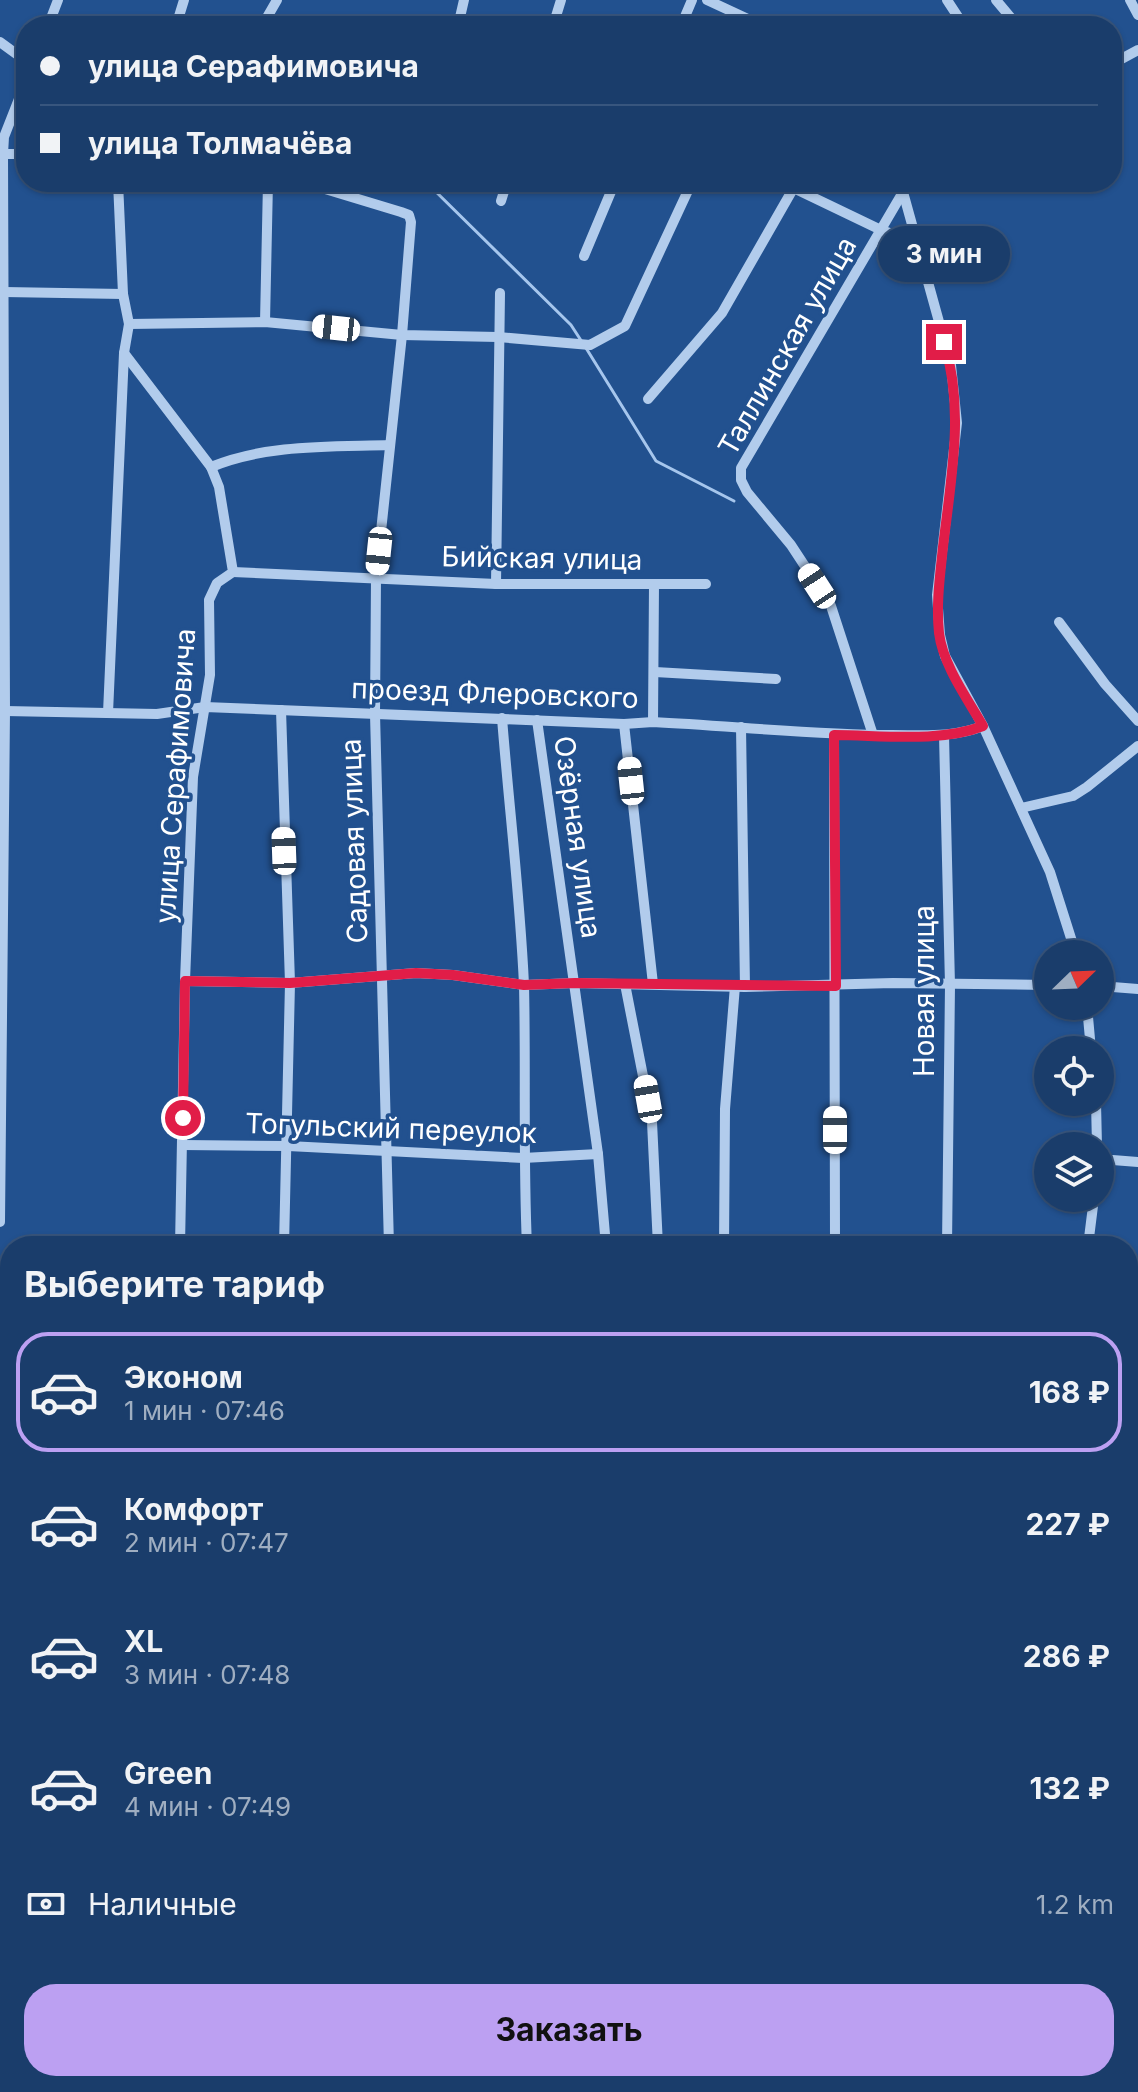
<!DOCTYPE html>
<html lang="ru">
<head>
<meta charset="utf-8">
<style>
  :root { --surface:#1a3d6b; --page:#274873; --text:#f1f3f6; --muted:#9faec1; --line:#38567e; --accent:#bca0f2 }
  body { margin:0; font-family:Inter,sans-serif; background:var(--page); color:var(--text); height:100vh; display:flex; flex-direction:column; font-size:30px; white-space:nowrap }
  * { box-sizing:border-box; margin:0 }
  p { font-size:26px; color:var(--muted) }
  .icon { flex:none; width:44px; height:44px; fill:none; stroke:currentColor; stroke-width:2; stroke-linecap:round; stroke-linejoin:round }
  .map { position:relative; flex:1; overflow:hidden }
  .drawer { position:absolute; left:0px; top:1236px; width:1138px; height:856px; display:flex; flex-direction:column; background:var(--surface); border-radius:32px 32px 0 0; box-shadow:0 2px 6px #0004,0 0 0 2px var(--line) }
  .drawer>* { flex:none }
  .guide { position:absolute; left:16px; top:16px; width:1106px; height:176px; border-radius:32px; box-shadow:0 2px 6px #0004,0 0 0 2px var(--line); display:grid; align-content:center; height:176px; padding:0 24px; background:var(--surface) }
  .needle { width:52px; rotate:67deg }
  .buttons { position:absolute; left:1034px; top:940px; display:grid; gap:16px }
  .buttons a { display:grid; place-items:center; width:80px; height:80px; border-radius:50%; background:var(--surface); box-shadow:0 2px 6px #0004,0 0 0 2px var(--line); font-size:40px }
  .end { position:absolute; width:36px; height:36px; margin:-18px; border:10px solid #e11d48; background:#fff; box-shadow:0 0 0 4px #fff }
  .from { border-radius:50% }
  .bubble { position:absolute; height:56px; border-radius:28px; background:var(--surface); box-shadow:0 2px 6px #0004,0 0 0 2px var(--line); font-size:26px; font-weight:700; line-height:56px; text-align:center }
  .car { position:absolute; width:24px; height:48px; margin:-24px -12px; border-radius:10px; box-shadow:0 0 6px 2px #0007; background:linear-gradient(#fff 24%,#345 0 40%,#fff 0 76%,#345 0 86%,#fff 0) }
  .guide b { display:flex; align-items:center; gap:28px; height:76px; font-size:30px }
  .guide b+b { border-top:2px solid var(--line) }
  .guide i { width:20px; height:20px; background:var(--text) }
  ul { padding:0; list-style:none }
  li { display:flex; align-items:center; gap:24px; height:120px; margin:0 16px 12px; padding:0 8px; border:4px solid transparent; border-radius:32px }
  li div { flex:1 }
  li b { display:block; font-size:30px }
  li em { font-style:normal; font-weight:700 }
  li.active { border-color:var(--accent) }
  li>.icon { width:72px; height:72px; stroke-width:1.5 }
  h2 { padding:0 24px; font-size:36px; line-height:96px }
  .pay { display:flex; align-items:center; gap:20px; height:88px; padding:0 24px; font-size:30px }
  .pay p { margin-inline-start:auto }
  .action { display:flex; gap:16px; margin-top:auto; padding:16px 24px }
  .action a { flex:1; height:92px; border-radius:32px; background:var(--accent); color:#111; font-size:32px; font-weight:700; line-height:92px; text-align:center }
  .map>svg:first-child { display:block }
  .forest { fill:url(#forest-crowns) }
  .lines { fill:none; stroke-linecap:round; stroke-linejoin:round }
  .stream { stroke:#a6c6ed; stroke-width:3 }
  .minor { stroke:#b2ccec; stroke-width:10 }
  .rail-casing { stroke:#fff; stroke-width:6 }
  .rail { stroke:#22518f; stroke-width:3; stroke-dasharray:9; stroke-linecap:butt }
  .route { stroke:#e11d48; stroke-width:10 }
  .labels { text-anchor:middle; stroke-width:7; stroke-linejoin:round; paint-order:stroke }
  .street-label { font-size:28px; fill:#fff; stroke:#22518f }
</style>
</head>
<body>
<div class="map">
<svg width="1138" height="2092" viewBox="0 0 1138 2092">
  <defs>
    <pattern id="forest-crowns" width="20" height="18" patternUnits="userSpaceOnUse" patternTransform="scale(2)"><rect width="20" height="18" fill="#366aac"/><path d="M2 6a3 3 0 1 1 6 0M12 15a3 3 0 1 1 6 0" fill="none" stroke="#5480b8"/></pattern>
  </defs>
  <rect width="100%" height="100%" fill="#22518f"/>
  <polygon class="forest" points="1128,1953 1138,1954 1138,2092 924,2092 932,2082 1128,2082"/>
  <g class="lines">
    <g class="stream">
      <polyline points="426,182 571,325 582,342"/>
      <polyline points="586,348 656,461 734,501"/>
    </g>
    <g class="minor">
      <polyline points="707,0 763,26"/>
      <polyline points="947,0 964,26"/>
      <polyline points="996,0 1017,25"/>
      <polyline points="1130,0 1138,15"/>
      <polyline points="48,26 58,0"/>
      <polyline points="176,26 184,0"/>
      <polyline points="262,26 277,0"/>
      <polyline points="458,26 464,0"/>
      <polyline points="553,26 561,0"/>
      <polyline points="681,26 692,0"/>
      <polyline points="0,42 26,61"/>
      <polyline points="1112,64 1138,50"/>
      <polyline points="3,154 26,154"/>
      <polyline points="302,182 401,212 409,215 411,222 402,335 376,578 375,714 389,1246"/>
      <polyline points="781,182 881,230 918,243"/>
      <polyline points="909,182 903,192 951,365 957,423 937,595 940,635 945,656 983,726 1050,872 1076,954"/>
      <polyline points="501,201 507,182"/>
      <polyline points="584,256 615,182"/>
      <polyline points="4,292 123,294"/>
      <polyline points="265,322 268,182"/>
      <polyline points="129,324 265,322 402,335 498,337 590,345 625,326 692,182"/>
      <polyline points="124,353 211,467 219,487 233,572 217,583 209,600 210,675 193,777 185,981 180,1246"/>
      <polyline points="648,399 722,313 797,182"/>
      <path d="M 211,467 C 267,444 330,447 390,445"/>
      <polyline points="233,572 496,584 706,584"/>
      <polyline points="496,584 500,293"/>
      <polyline points="1059,622 1105,684 1138,721"/>
      <polyline points="655,672 776,679"/>
      <polyline points="281,710 290,983 284,1246"/>
      <path d="M 5,711 L 157,714 L 205,707 L 624,724 L 653,722 C 733,726 812,735 892,735 C 923,735 953,738 983,726"/>
      <polyline points="108,713 124,353 129,324 123,294 118,182"/>
      <path d="M 502,718 C 509,807 520,896 524,985 C 526,1072 523,1159 527,1246"/>
      <polyline points="537,720 598,1154 606,1246"/>
      <polyline points="653,722 654,584"/>
      <polyline points="624,724 653,984"/>
      <polyline points="741,727 745,987"/>
      <polyline points="834,735 835,1246"/>
      <polyline points="873,735 831,606 791,545 747,492 741,480 741,468 903,192"/>
      <polyline points="944,735 950,985 947,1246"/>
      <polyline points="1021,808 1073,796 1087,787 1138,746"/>
      <polyline points="185,981 290,983 416,973 453,975 524,985 575,983 745,987 893,983 1048,985"/>
      <polyline points="625,984 652,1122 658,1246"/>
      <polyline points="1100,986 1138,989"/>
      <polyline points="1087,1006 1091,1050"/>
      <polyline points="1096,1102 1097,1146"/>
      <polyline points="182,1145 288,1146 523,1158 598,1154"/>
      <polyline points="1100,1159 1138,1162"/>
      <polyline points="0,1222 5,711 3,154 4,137 26,81"/>
      <polyline points="724,1246 725,1109 735,986"/>
      <polyline points="1088,1246 1094,1198"/>
      <polyline points="0,1268 10,1269"/>
      <polyline points="0,1312 0,1502"/>
      <polyline points="0,1567 10,1568"/>
      <polyline points="0,1681 3,2092"/>
      <polyline points="100,2082 101,2092"/>
      <polyline points="194,2082 194,2092"/>
      <polyline points="281,2092 281,2082"/>
      <polyline points="359,2092 359,2082"/>
      <polyline points="477,2092 477,2082"/>
    </g>
    <g class="rail-casing">
      <g id="rail">
        <polyline points="1128,1703 1138,1691"/>
        <polyline points="1128,1778 1138,1757"/>
        <polyline points="910,2092 918,2082"/>
      </g>
    </g>
    <use href="#rail" class="rail"/>
  </g>
  <g class="lines">
    <path class="route" d="M 183,1118 L 185,981 L 290,983 L 416,973 L 453,975 L 524,985 L 575,983 L 836,986 L 834,735 C 880,735 940,743 983,726 C 967,698 943,665 939,633 C 936,604 940,576 943,547 C 951,478 965,409 944,342"/>
  </g>
  <g class="labels">
    <g class="street-label">
      <text transform="translate(787 346) rotate(-60)" y="10">Таллинская улица</text>
      <text transform="translate(542 558) rotate(1)" y="10">Бийская улица</text>
      <text transform="translate(495 693) rotate(2)" y="10">проезд Флеровского</text>
      <text transform="translate(175 776) rotate(-86)" y="10">улица Серафимовича</text>
      <text transform="translate(578 837) rotate(82)" y="10">Озёрная улица</text>
      <text transform="translate(354 841) rotate(-92)" y="10">Садовая улица</text>
      <text transform="translate(924 991) rotate(-90)" y="10">Новая улица</text>
      <text transform="translate(391 1128) rotate(2)" y="10">Тогульский переулок</text>
    </g>
  </g>
</svg>
<div class="buttons">
<a><svg class="needle" viewBox="-14 -14 28 28"><path d="M0-13l5 13h-10z" fill="#e53935"/><path d="M0 13l5-13h-10z" fill="#9faec1"/></svg></a>
<a><svg class="icon" aria-label="locate" viewBox="0 0 24 24"><circle cx="12" cy="12" r="6"/><path d="M12 2v4M12 18v4M2 12h4M18 12h4"/></svg></a>
<a><svg class="icon" aria-label="layers" viewBox="0 0 24 24"><path d="M12 4l9 5-9 5-9-5zM3 14l9 5 9-5"/></svg></a>
</div>
<i class="end from" style="left:183px;top:1118px"></i>
<i class="end" style="left:944px;top:342px"></i>
<div class="bubble" style="left:878px;top:226px;width:132px">3 мин</div>
<i class="car" style="left:336px;top:328px;rotate:276deg"></i>
<i class="car" style="left:379px;top:551px;rotate:186deg"></i>
<i class="car" style="left:817px;top:586px;rotate:327deg"></i>
<i class="car" style="left:631px;top:781px;rotate:354deg"></i>
<i class="car" style="left:284px;top:851px;rotate:358deg"></i>
<i class="car" style="left:648px;top:1099px;rotate:350deg"></i>
<i class="car" style="left:835px;top:1130px;rotate:0deg"></i>
<div class="guide">
<b><i class="from"></i>улица Серафимовича</b>
<b><i></i>улица Толмачёва</b>
</div>
<section class="drawer">
<h2>Выберите тариф</h2>
<ul>
<li class="active"><svg class="icon" aria-label="car" viewBox="0 0 24 24"><path d="M5 17H2v-5l4-1 3-4h7l3 4 3 1v5h-3M9 17h6M6 11h13"/><circle cx="7" cy="17" r="2"/><circle cx="17" cy="17" r="2"/></svg><div><b>Эконом</b><p>1 мин · 07:46</p></div><em>168 ₽</em></li>
<li><svg class="icon" aria-label="car" viewBox="0 0 24 24"><path d="M5 17H2v-5l4-1 3-4h7l3 4 3 1v5h-3M9 17h6M6 11h13"/><circle cx="7" cy="17" r="2"/><circle cx="17" cy="17" r="2"/></svg><div><b>Комфорт</b><p>2 мин · 07:47</p></div><em>227 ₽</em></li>
<li><svg class="icon" aria-label="car" viewBox="0 0 24 24"><path d="M5 17H2v-5l4-1 3-4h7l3 4 3 1v5h-3M9 17h6M6 11h13"/><circle cx="7" cy="17" r="2"/><circle cx="17" cy="17" r="2"/></svg><div><b>XL</b><p>3 мин · 07:48</p></div><em>286 ₽</em></li>
<li><svg class="icon" aria-label="car" viewBox="0 0 24 24"><path d="M5 17H2v-5l4-1 3-4h7l3 4 3 1v5h-3M9 17h6M6 11h13"/><circle cx="7" cy="17" r="2"/><circle cx="17" cy="17" r="2"/></svg><div><b>Green</b><p>4 мин · 07:49</p></div><em>132 ₽</em></li>
</ul>
<div class="pay"><svg class="icon" aria-label="cash" viewBox="0 0 24 24"><path d="M3 7h18v10H3z"/><circle cx="12" cy="12" r="2"/></svg>Наличные<p>1.2 km</p></div>
<div class="action"><a>Заказать</a></div>
</section>
</div>
</body>
</html>
